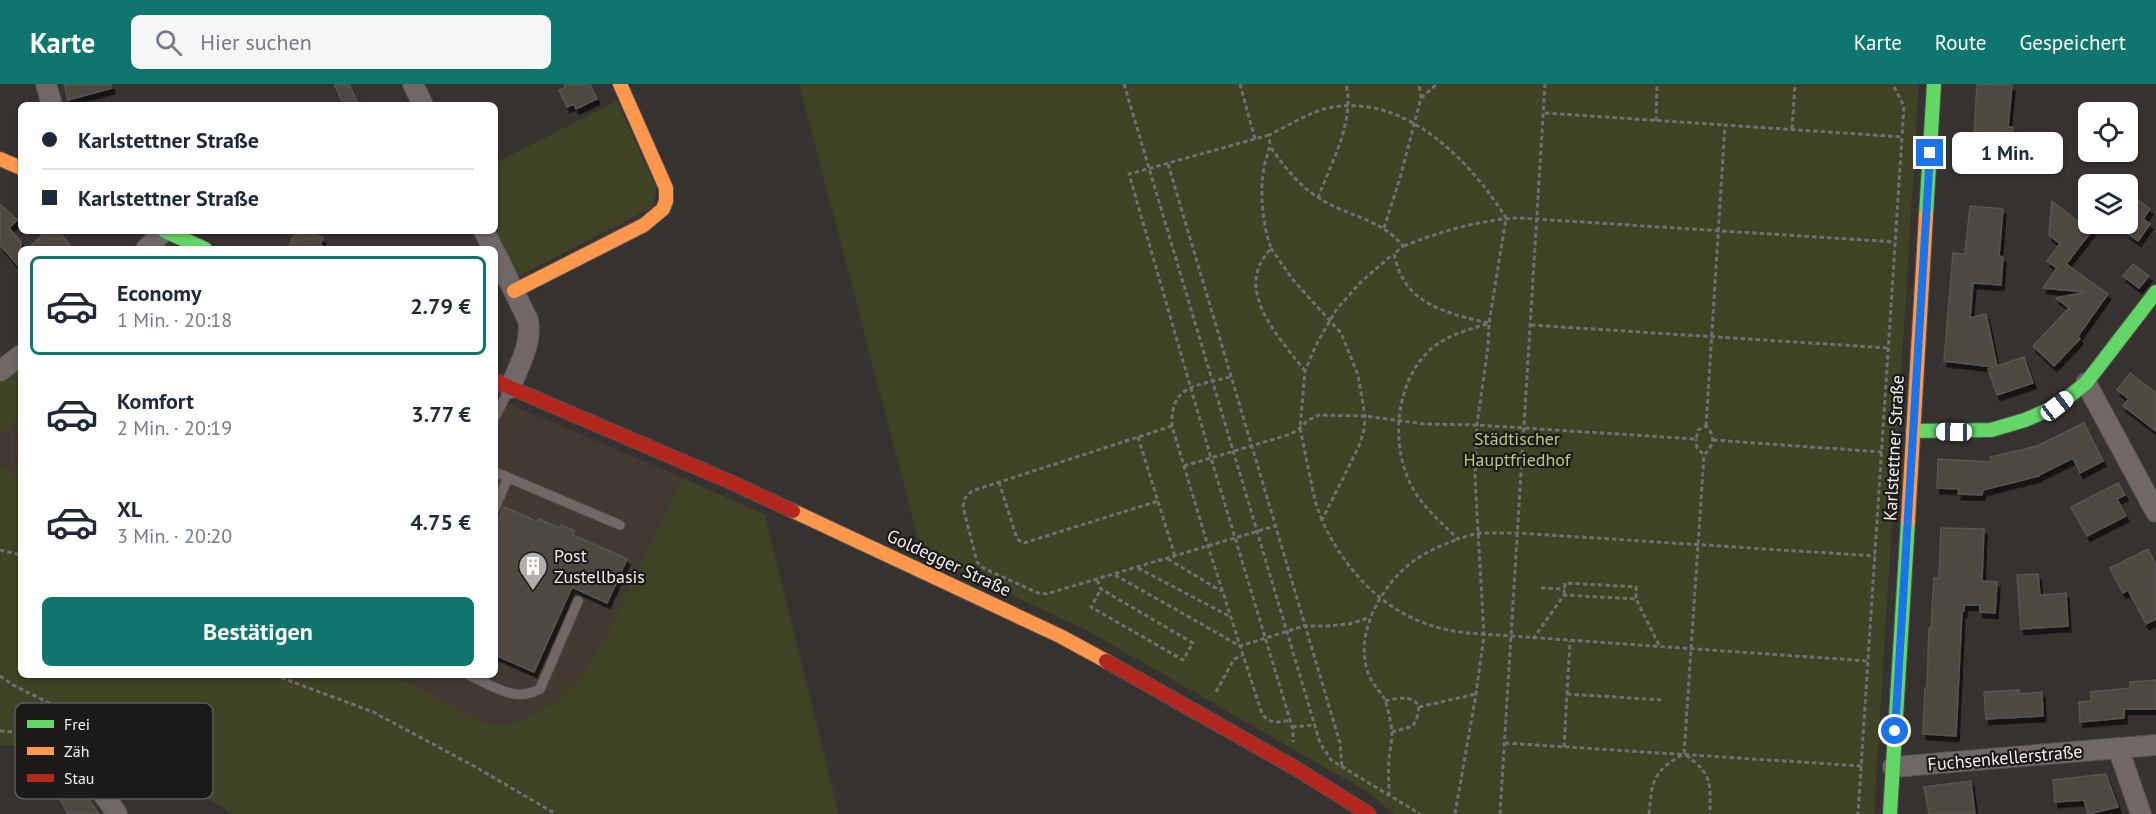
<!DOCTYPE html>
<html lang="de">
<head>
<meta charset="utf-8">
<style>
  :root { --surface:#fff; --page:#f6f6f7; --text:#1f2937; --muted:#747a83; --line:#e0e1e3; --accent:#0f766e }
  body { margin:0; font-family:"PT Sans",sans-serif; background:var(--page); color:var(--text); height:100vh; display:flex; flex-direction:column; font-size:22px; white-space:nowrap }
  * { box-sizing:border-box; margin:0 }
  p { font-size:20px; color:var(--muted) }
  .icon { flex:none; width:33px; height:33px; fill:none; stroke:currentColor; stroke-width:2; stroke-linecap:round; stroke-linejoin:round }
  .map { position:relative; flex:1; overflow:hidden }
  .sheet { position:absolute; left:18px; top:162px; width:480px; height:432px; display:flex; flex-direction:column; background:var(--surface); border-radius:9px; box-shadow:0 2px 4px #0004 }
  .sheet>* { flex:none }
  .banner { position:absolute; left:18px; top:18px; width:480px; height:132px; border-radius:9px; box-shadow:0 2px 4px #0004; display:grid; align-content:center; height:132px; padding:0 24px; background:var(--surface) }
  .buttons { position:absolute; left:2078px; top:18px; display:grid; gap:12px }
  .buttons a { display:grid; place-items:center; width:60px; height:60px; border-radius:9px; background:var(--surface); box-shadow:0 2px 4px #0004; font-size:30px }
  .end { position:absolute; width:27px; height:27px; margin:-14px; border:8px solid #1a73e8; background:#fff; box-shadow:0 0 0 3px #fff }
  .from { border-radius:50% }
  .bubble { position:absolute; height:42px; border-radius:9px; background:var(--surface); box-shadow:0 2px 4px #0004; font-size:20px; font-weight:700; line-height:42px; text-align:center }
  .car { position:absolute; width:18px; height:36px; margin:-18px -9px; border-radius:8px; box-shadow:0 0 4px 2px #0007; background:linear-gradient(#fff 24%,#345 0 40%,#fff 0 76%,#345 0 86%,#fff 0) }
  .banner b { display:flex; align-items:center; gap:21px; height:57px; font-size:22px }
  .banner b+b { border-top:2px solid var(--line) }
  .banner i { width:15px; height:15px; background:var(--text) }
  ul { padding:10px 0 0; list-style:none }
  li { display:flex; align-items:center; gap:18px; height:99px; margin:0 12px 9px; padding:0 12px; border:3px solid transparent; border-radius:9px }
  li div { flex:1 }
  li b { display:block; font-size:22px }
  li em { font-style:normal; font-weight:700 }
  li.active { border-color:var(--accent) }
  li>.icon { width:54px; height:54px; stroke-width:1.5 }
  .button { display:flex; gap:12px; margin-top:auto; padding:12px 24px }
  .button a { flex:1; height:69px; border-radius:9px; background:var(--accent); color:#fff; font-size:24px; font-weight:700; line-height:69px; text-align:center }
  header { display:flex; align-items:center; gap:36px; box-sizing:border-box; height:84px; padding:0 30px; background:var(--accent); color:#fff }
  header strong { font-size:28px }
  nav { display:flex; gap:33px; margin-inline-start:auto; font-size:21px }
  .search { width:420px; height:54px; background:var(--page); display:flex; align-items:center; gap:15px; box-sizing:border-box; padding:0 21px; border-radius:9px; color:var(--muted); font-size:22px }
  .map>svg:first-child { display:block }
  .built { fill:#433933 }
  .green { fill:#3f4224 }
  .building { fill:#4d483f; stroke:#575553; stroke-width:1.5; filter:url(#shadow) }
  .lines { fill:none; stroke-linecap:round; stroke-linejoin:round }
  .lane-casing { stroke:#53504f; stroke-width:11 }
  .street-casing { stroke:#53504f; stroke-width:22 }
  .fast-casing { stroke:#53504f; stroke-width:16 }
  .slow-casing { stroke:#53504f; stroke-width:16 }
  .jam-casing { stroke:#53504f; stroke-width:16 }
  .path { stroke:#726e6c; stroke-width:3; stroke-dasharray:4.5 3; stroke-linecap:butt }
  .lane { stroke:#6f6867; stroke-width:9 }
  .street { stroke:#6f6867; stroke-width:20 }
  .fast { stroke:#63d668; stroke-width:14 }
  .slow { stroke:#ff974d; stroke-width:14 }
  .jam { stroke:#b3261e; stroke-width:14 }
  .route { stroke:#1a73e8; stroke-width:8 }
  .labels { text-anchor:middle; stroke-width:4.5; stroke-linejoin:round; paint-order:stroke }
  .park-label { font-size:18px; fill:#bfc67a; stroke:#1c1a19 }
  .street-label { font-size:18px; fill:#f4f0ee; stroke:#1c1a19 }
  .poi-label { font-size:18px; fill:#f4f0ee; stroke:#1c1a19; text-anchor:start }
  .key { fill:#1c1a19; stroke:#5d5a59; stroke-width:1.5 }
  .key-label { font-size:16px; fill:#f4f0ee }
</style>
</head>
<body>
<header>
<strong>Karte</strong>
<div class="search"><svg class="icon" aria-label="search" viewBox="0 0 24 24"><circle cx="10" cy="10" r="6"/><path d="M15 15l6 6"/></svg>Hier suchen</div>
<nav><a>Karte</a><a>Route</a><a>Gespeichert</a></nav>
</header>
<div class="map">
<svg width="2156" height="730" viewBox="0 0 2156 730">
  <defs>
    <filter id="shadow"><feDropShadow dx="3" dy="5.5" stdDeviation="0" flood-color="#0009"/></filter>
  </defs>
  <rect width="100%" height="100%" fill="#353230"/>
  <g class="built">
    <polygon points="495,314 683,394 604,555 581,592 553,619 528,634 506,641 488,640 395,591 495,591"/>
    <polygon points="21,334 21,393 0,382 0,352"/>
  </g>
  <g class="green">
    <polygon points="799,0 1919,0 1874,730 1394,730 1369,709 1088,547 922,470"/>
    <polygon points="617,17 657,106 651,124 519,192 514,190 493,147 495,147 495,79"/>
    <polygon points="21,280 21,334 0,352 0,296"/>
    <polygon points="0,382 21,393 21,591 395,591 488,640 506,641 528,634 553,619 581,592 604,555 683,394 765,431 839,730 233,730 111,657 99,666 77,656 46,677 44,668 38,662 0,661"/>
  </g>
  <g class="building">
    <polygon points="64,0 111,0 112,4 68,16"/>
    <polygon points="334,0 349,0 359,21 344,21"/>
    <polygon points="564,0 590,0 597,15 576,25 574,20 567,23 559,6 565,4"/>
    <polygon points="1977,0 2012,1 2008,43 2013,43 2011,70 1973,66"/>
    <polygon points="2127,108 2150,125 2143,135 2150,140 2138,157 2127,149"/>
    <polygon points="2052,117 2081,140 2097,140 2066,180 2108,210 2078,252 2080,255 2054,282 2033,262 2069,224 2056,214 2086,208 2043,204 2057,184 2047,177 2060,160 2049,151"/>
    <polygon points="0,120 17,136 9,144 21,158 21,185 0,161"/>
    <polygon points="1970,122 2003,125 1999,172 2003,173 2001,201 1973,199 1970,234 1986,230 1997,282 2024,273 2033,299 1997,311 1988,285 1994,283 1944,277 1953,169 1965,170"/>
    <polygon points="47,147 58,147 73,165 27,165"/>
    <polygon points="299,147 305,147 323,154 320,161 330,165 288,165 294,150 298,151"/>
    <polygon points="2133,180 2149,192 2139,204 2123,192"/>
    <polygon points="2130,289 2156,309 2156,347 2123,322 2129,315 2117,306"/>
    <polygon points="2084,339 2103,377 2080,389 2073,374 2039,391 2039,392 1983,406 1982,411 1958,410 1959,405 1937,404 1938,375 1991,378 1990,373 2037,362"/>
    <polygon points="2118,399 2125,411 2117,415 2126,432 2087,452 2071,423"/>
    <polygon points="504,423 538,438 539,435 559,444 561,441 575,447 573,451 627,475 607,519 572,503 534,588 495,571 495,443"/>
    <polygon points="1941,444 1984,445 1982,497 1997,498 1995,529 1980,528 1980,521 1964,521 1964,527 1962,527 1956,652 1923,650 1925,604 1927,604 1929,544 1931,544 1934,494 1939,494"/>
    <polygon points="2148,465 2156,481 2156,535 2146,540 2128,506 2123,509 2110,484"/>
    <polygon points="2038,490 2040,511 2066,509 2068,542 2021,545 2017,491"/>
    <polygon points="2156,596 2156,625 2124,625 2124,634 2080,638 2079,618 2091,617 2091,608 2130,604 2130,598"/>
    <polygon points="2019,606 2019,610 2042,608 2043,632 1986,635 1984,608"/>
    <polygon points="66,682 86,714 87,713 99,730 68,730 48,693"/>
    <polygon points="2106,690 2118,723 2088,730 2084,716 2055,718 2053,696"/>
    <polygon points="1971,697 1975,730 1929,730 1924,703"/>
  </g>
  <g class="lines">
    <g class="lane-casing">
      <g id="lane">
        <polyline points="495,333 509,306"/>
        <polyline points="495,388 620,441"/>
        <polyline points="495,424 508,393"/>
        <path d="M 469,591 C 494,602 514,619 540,605 L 578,517"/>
      </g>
    </g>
    <g class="street-casing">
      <g id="street">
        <polyline points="46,0 52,21"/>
        <polyline points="413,0 423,21"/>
        <polyline points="484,147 493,165"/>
        <polyline points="146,165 164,147"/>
        <path d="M 495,168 L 528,236 C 533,258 518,284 510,304"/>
        <polyline points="0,287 21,271"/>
        <polyline points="2086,299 2156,428"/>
        <polyline points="2118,664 2141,730"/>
        <polyline points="76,670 117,730"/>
        <polyline points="1893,683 2156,661"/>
      </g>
    </g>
    <g class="fast-casing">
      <g id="fast">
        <polyline points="1926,131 1934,0"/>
        <polyline points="165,147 205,165"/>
        <polyline points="1913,347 1991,346 2025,336 2057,322 2086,299 2156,208"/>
        <polyline points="1890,730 1908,437"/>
      </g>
    </g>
    <g class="slow-casing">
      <g id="slow">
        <polyline points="0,75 21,84"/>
        <polyline points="514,207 644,141 663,125 666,117 666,104 620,0"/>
        <polyline points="793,427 1060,552 1106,577"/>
        <polyline points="1908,437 1926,131"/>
      </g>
    </g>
    <g class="jam-casing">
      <g id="jam">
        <polyline points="495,297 733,399 793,427"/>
        <polyline points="1106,577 1295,684 1369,730"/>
      </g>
    </g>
    <g class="path">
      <polyline points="1124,0 1320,659 1331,676 1420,730"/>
      <polyline points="1240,0 1255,55"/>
      <polyline points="1894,3 1904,22 1902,53"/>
      <polyline points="1421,14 1437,0"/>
      <polyline points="1545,29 1725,41"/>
      <polyline points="1656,37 1657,0"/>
      <polyline points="1792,45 1795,0"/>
      <polyline points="1269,51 1129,90 1211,374 1293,646 1293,658"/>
      <path d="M 1271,64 C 1284,82 1299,102 1319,114 C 1346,132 1382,135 1403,162 L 1394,170 C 1396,177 1398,186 1402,193 C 1418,224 1458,232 1489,239 L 1488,262 L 1477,341 L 1475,394 L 1484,551 L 1476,610 L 1455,730"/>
      <polyline points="1168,80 1340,659 1342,683"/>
      <path d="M 1318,114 C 1331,79 1355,38 1346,0"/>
      <polyline points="1384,144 1400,94 1421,14 1419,0"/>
      <path d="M 1404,162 C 1438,148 1483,135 1520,134 L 1895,158"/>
      <path d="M 1271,164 L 1293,196 L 1341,249 L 1358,291 L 1365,332 L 1364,346 L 1359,362 L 1322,436 C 1341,479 1375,519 1419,537 C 1435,544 1451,547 1468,549 L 1868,577"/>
      <polyline points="1531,241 1888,264"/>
      <path d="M 1305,287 C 1285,261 1249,223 1257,189 C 1259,179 1265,172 1271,164 C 1262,139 1259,105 1265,79 C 1268,67 1271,65 1269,51 C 1286,43 1310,28 1328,24 C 1404,8 1470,76 1506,134 L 1489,239 C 1469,246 1446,251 1430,266 C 1394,299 1389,366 1415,408 C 1426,426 1443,440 1458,455 L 1478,449 L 1518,449 L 1875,472"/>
      <path d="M 1230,293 C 1197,302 1170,300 1172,342 L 1208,462 L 1262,630 C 1270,640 1278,639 1290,636"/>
      <polyline points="1172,342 972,407 965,414 963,423 977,478 983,484 1038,509 1046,510 1275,442"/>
      <polyline points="1706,342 1725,41 1902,53 1858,730"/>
      <polyline points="1138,353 1175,472"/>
      <polyline points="1713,356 1882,368"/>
      <path d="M 1184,382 L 1291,350 L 1300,344 L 1308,336 L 1319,331 L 1365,332 L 1424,340 L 1477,341 L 1696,355 L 1698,346 L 1706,342 C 1716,352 1714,361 1704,371 L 1697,364 L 1696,355"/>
      <polyline points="999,398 1017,455 1024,459 1158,417"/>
      <polyline points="1322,436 1315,417 1300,344 1305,287 1316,261 1336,226 1360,199 1393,170"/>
      <polyline points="0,466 21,471"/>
      <polyline points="1168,475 1221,507"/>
      <polyline points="1138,484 1229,532"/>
      <polyline points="1115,491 1240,562 1304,542 1327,542 1349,540 1369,534"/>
      <polyline points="1097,496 1101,505 1193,559 1183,576 1091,523 1101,505"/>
      <polyline points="1541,504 1565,505"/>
      <polyline points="1564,511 1565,499 1636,503 1636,515"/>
      <polyline points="1533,555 1564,511 1636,515 1660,563"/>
      <polyline points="274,591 373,628 472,681 556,730"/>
      <polyline points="0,592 13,601 67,628 81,639 86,651 86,656"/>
      <polyline points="1216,608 1234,575 1242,572"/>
      <polyline points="1567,610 1663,616"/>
      <path d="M 1385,617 C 1407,611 1429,613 1413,642 L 1392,648"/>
      <polyline points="1419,623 1476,610"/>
      <polyline points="1292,643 1314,641"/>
      <polyline points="0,647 46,650 65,658"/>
      <polyline points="1505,659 1862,682"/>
      <polyline points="1564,663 1570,557"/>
      <path d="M 1686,671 C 1713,691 1710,699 1710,730"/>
      <path d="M 1389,712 C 1389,700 1388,687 1389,675 C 1390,666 1392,657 1392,648 C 1391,639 1388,624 1385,616 C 1380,607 1372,600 1368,589 C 1355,551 1378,508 1406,483 C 1421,470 1439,462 1458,455"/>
      <polyline points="1500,730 1545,0"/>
      <path d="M 1649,730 C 1652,696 1653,687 1684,670 L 1704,371"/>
    </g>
    <use href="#lane" class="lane"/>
    <use href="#street" class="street"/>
    <use href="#fast" class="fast"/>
    <use href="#slow" class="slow"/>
    <use href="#jam" class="jam"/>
  </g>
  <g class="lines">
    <polyline class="route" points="1895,647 1930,69"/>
  </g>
  <defs>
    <g id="building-pin" transform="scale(1.5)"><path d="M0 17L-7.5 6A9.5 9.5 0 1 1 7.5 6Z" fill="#b1aeac" stroke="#1c1a19"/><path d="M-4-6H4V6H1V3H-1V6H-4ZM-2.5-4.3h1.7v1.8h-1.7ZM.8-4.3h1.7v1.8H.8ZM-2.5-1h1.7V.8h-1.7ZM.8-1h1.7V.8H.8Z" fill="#fff"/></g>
  </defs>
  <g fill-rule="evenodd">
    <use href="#building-pin" x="533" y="482"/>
  </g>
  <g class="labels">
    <g class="park-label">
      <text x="1517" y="361">Städtischer<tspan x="1517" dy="21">Hauptfriedhof</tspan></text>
    </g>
    <g class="street-label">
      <text transform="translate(1894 364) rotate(-87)" y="6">Karlstettner Straße</text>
      <text transform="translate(949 479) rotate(25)" y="6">Goldegger Straße</text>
      <text transform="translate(2005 674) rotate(-5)" y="6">Fuchsenkellerstraße</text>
    </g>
    <g class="poi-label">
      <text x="554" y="478">Post<tspan x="554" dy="21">Zustellbasis</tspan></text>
    </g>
  </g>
  <rect x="15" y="619" width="198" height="96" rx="9" class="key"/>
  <rect x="27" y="636" width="27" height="8" fill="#63d668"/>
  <rect x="27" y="663" width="27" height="8" fill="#ff974d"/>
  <rect x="27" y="690" width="27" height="8" fill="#b3261e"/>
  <g class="key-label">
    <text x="64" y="646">Frei</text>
    <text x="64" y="673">Zäh</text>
    <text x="64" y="700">Stau</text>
  </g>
</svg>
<div class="buttons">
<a><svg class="icon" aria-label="locate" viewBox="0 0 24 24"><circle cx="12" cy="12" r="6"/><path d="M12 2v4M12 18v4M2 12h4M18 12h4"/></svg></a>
<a><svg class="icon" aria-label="layers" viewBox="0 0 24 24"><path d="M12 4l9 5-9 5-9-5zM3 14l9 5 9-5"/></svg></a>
</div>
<i class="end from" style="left:1895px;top:647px"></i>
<i class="end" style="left:1930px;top:69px"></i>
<div class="bubble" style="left:1952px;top:48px;width:111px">1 Min.</div>
<i class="car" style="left:2057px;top:322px;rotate:52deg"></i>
<i class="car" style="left:1954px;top:348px;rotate:271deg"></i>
<div class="banner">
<b><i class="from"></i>Karlstettner Straße</b>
<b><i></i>Karlstettner Straße</b>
</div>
<section class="sheet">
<ul>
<li class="active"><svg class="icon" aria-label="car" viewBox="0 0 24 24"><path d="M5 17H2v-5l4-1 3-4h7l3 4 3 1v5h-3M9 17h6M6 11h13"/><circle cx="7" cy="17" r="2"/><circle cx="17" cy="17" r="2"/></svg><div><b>Economy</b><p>1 Min. · 20:18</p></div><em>2.79 €</em></li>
<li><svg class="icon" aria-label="car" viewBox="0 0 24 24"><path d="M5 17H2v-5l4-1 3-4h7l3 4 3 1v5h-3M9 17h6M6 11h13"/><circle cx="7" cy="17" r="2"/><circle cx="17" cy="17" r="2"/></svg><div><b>Komfort</b><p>2 Min. · 20:19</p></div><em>3.77 €</em></li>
<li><svg class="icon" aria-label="car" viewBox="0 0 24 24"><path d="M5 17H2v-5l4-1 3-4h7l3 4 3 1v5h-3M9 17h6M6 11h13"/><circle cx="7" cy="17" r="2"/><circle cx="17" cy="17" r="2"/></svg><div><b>XL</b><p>3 Min. · 20:20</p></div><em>4.75 €</em></li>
</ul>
<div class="button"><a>Bestätigen</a></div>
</section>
</div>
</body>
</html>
